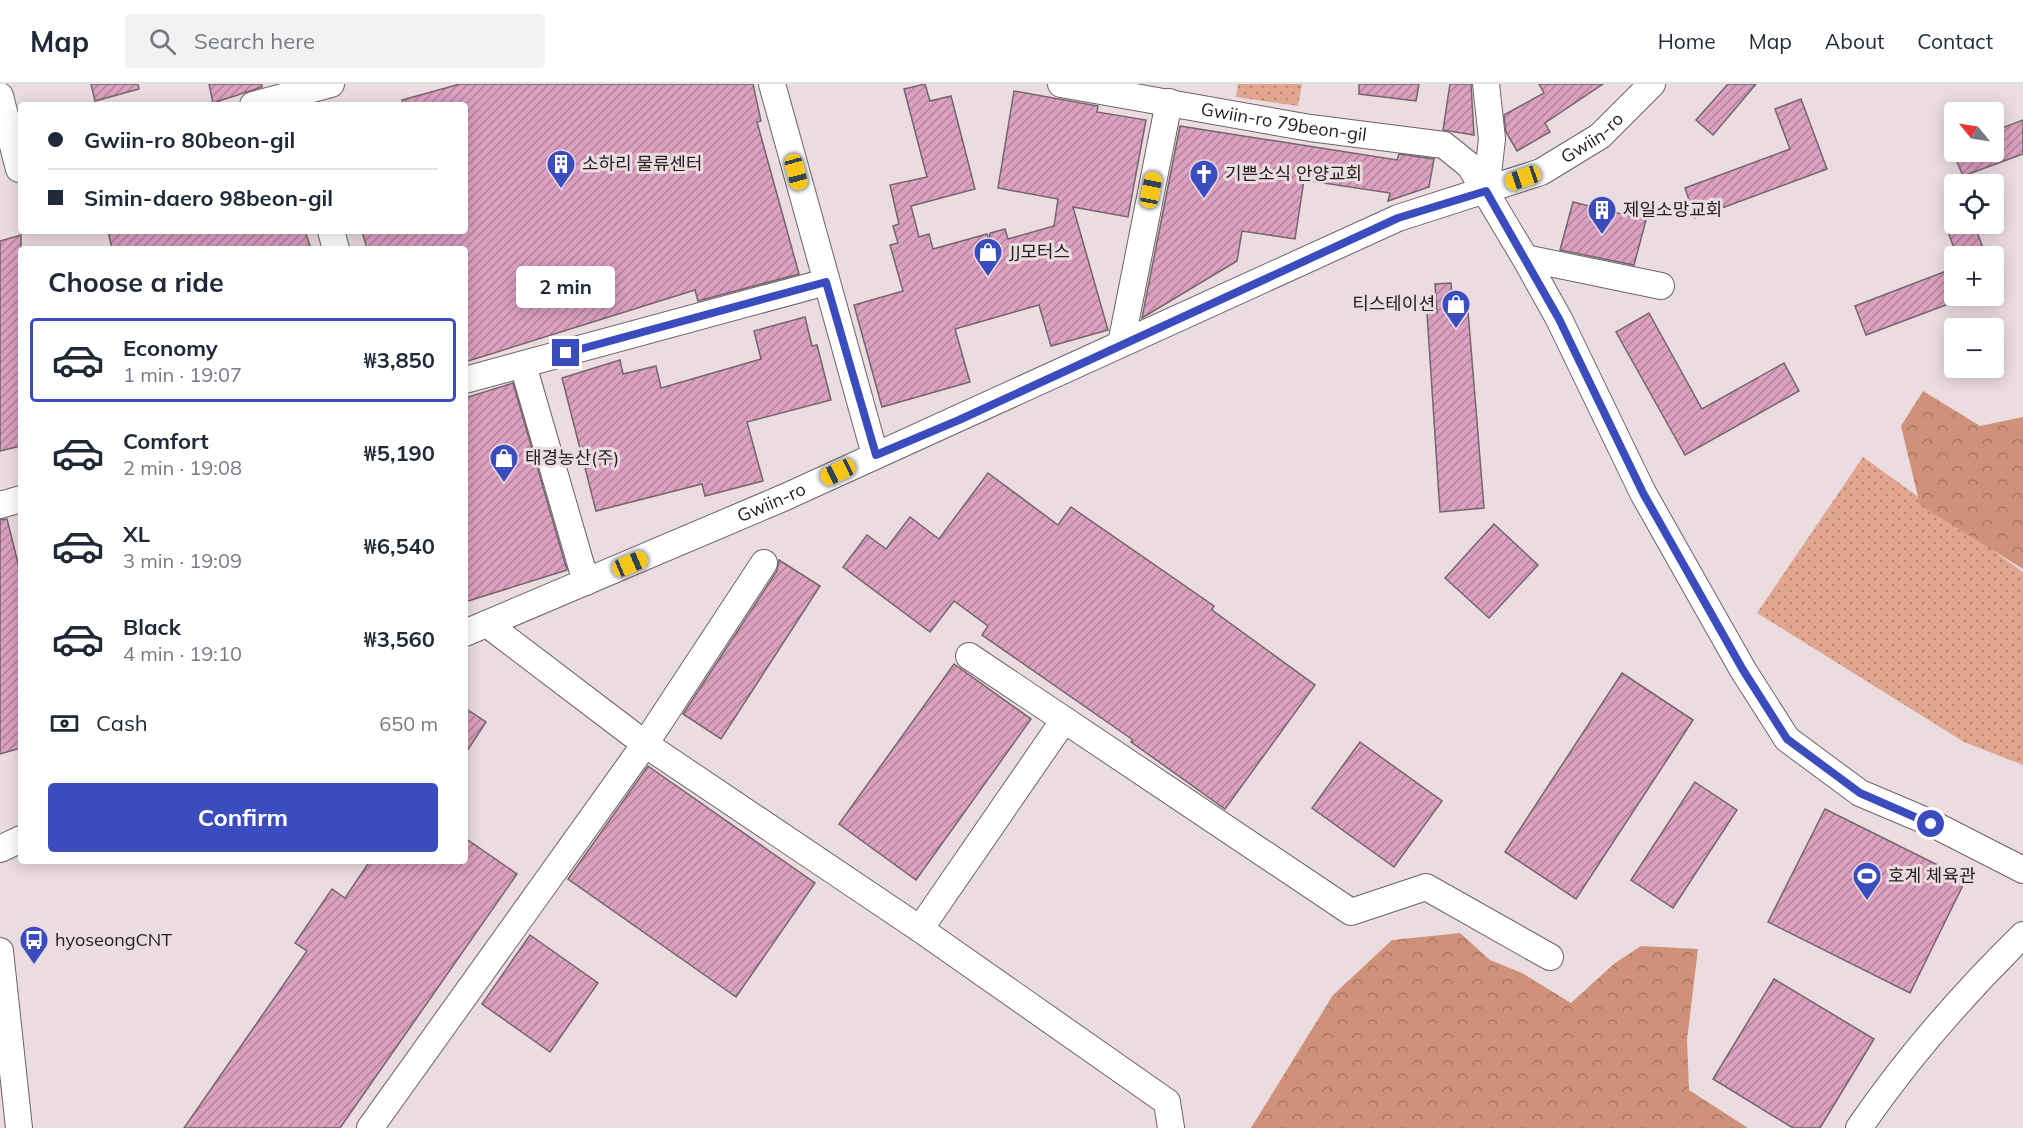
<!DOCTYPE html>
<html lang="en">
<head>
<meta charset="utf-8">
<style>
  :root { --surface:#fff; --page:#f2f2f3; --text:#1f2937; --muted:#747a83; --line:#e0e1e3; --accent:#3b4cbf }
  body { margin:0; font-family:Mulish,"Noto Sans KR",sans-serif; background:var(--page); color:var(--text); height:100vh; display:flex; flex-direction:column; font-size:22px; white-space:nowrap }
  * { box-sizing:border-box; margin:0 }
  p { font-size:20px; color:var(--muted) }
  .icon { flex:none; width:33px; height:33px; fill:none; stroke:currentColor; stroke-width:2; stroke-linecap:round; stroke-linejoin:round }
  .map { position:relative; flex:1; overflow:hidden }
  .panel { position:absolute; left:18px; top:162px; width:450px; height:618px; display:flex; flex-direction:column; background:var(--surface); border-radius:6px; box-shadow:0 3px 15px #0003 }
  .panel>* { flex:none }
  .top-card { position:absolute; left:18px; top:18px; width:450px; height:132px; border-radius:6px; box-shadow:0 3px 15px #0003; display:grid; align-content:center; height:132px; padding:0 30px; background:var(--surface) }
  .needle { width:39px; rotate:300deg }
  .buttons { position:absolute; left:1944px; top:18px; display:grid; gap:12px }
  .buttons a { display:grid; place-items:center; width:60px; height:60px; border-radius:6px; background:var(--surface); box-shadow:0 3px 15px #0003; font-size:30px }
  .end { position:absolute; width:27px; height:27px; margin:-14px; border:8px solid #3b4cbf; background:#fff; box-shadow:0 0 0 3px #fff }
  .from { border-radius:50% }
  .bubble { position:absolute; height:42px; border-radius:6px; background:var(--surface); box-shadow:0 3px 15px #0003; font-size:20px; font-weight:700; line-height:42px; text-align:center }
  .car { position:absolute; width:18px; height:36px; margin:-18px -9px; border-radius:8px; box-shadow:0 0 4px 2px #0007; background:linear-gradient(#f5c518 24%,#345 0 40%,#f5c518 0 76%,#345 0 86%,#f5c518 0) }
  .top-card b { display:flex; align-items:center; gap:21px; height:57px; font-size:22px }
  .top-card b+b { border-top:2px solid var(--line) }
  .top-card i { width:15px; height:15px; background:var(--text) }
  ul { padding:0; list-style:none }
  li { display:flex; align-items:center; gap:18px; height:84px; margin:0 12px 9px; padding:0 18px; border:3px solid transparent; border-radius:6px }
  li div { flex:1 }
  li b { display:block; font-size:22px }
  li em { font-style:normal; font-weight:700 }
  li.current { border-color:var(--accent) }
  li>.icon { width:54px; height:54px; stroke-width:1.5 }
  h2 { padding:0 30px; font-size:27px; line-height:72px }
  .pay { display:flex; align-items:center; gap:15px; height:66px; padding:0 30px; font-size:22px }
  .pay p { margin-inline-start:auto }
  .primary-button { display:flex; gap:12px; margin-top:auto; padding:12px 30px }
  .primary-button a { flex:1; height:69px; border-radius:6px; background:var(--accent); color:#fff; font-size:24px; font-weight:700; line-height:69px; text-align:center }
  header { display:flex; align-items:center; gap:36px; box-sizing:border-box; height:84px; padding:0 30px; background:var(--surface); border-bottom:2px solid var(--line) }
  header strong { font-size:28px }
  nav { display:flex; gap:33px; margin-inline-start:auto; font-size:21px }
  .search { width:420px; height:54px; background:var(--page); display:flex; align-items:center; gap:15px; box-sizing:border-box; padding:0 21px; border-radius:6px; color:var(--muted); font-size:22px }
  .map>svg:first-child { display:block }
  .green { fill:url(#green-dots) }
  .forest { fill:url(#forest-crowns) }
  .building { fill:url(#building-hatch); stroke:#72666c; stroke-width:1.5 }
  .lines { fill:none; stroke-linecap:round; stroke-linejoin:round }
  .minor-casing { stroke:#6e6264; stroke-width:28 }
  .minor { stroke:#fff; stroke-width:26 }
  .route { stroke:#3b4cbf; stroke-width:8 }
  .labels { text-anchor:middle; stroke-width:6; stroke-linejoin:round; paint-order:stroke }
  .street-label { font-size:18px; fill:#252021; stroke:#ebdcdf }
  .poi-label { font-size:18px; fill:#252021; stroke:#ebdcdf; text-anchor:start }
</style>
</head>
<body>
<header>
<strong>Map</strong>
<div class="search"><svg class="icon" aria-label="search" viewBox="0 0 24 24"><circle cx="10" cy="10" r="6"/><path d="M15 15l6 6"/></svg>Search here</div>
<nav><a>Home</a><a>Map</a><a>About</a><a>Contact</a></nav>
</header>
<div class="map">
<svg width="2023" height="1044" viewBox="0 0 2023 1044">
  <defs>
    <pattern id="green-dots" width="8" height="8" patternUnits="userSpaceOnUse" patternTransform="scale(1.5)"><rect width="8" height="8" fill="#e0a690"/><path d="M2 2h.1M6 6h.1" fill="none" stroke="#b58775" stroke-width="1.8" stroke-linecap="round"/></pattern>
    <pattern id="forest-crowns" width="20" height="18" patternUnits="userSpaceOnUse" patternTransform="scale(1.5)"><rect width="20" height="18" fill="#d0917a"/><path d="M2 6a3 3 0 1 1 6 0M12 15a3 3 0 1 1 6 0" fill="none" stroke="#a97664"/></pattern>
    <pattern id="building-hatch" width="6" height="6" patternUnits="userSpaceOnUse" patternTransform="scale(1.5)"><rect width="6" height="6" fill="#dca0c1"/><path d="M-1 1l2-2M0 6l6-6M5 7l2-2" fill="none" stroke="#b2829c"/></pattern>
  </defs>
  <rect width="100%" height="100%" fill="#ebdcdf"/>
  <g class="green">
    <polygon points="1238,0 1302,0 1298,22 1236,13"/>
    <polygon points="1863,373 2023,488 2023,681 1964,658 1757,529"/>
  </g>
  <g class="forest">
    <polygon points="1923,307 1980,342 2023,333 2023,485 1920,421 1901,342"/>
    <polygon points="1460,849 1490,876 1522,889 1571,919 1615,879 1641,862 1698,865 1687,956 1689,1006 1748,1044 1251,1044 1333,911 1392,856"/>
  </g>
  <g class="building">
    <polygon points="91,0 138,0 139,5 95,17"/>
    <polygon points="209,0 262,0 262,3 213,19"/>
    <polygon points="460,0 753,0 761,37 757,38 799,190 698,217 695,206 465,278 465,165 367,165 362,147 465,147 465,21 403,21 402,16"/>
    <polygon points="925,0 930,17 951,12 975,105 911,122 919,153 929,150 933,165 987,150 989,156 990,149 1005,145 1008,155 1054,142 1058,115 998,104 1014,7 1098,22 1097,28 1146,36 1128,133 1073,123 1108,246 1051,262 1039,221 955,245 970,298 882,323 854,221 903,207 890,161 898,159 893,142 899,140 890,101 927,93 904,5"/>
    <polygon points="1359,0 1419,0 1416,17 1359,10"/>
    <polygon points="1450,0 1471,0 1474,51 1443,46"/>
    <polygon points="1539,0 1603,0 1545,39 1550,48 1517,67 1506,48 1504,31 1544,9"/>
    <polygon points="1728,0 1756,0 1713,51 1696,36"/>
    <polygon points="1801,15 1827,85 1695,134 1685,104 1790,65 1775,25"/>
    <polygon points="2023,36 2023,70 1963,92 1953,68 1994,68 1994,47"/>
    <polygon points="1180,42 1397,76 1399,70 1434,75 1429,103 1388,117 1390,109 1304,96 1295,155 1242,147 1237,177 1142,234"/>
    <polygon points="1573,118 1646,136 1634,181 1560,166"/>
    <polygon points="1945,140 1974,140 1986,172 1957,172"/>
    <polygon points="108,147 305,147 311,165 112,165"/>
    <polygon points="21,151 21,362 0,367 0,157"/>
    <polygon points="1954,184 1954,218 1866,251 1855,222"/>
    <polygon points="1451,199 1453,228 1468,227 1484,424 1440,428 1427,229 1437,229 1435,200"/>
    <polygon points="1649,229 1702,325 1784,279 1799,307 1685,371 1616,248"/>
    <polygon points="805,233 812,262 817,261 831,316 747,338 763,397 705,412 702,400 596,427 562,294 620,276 623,290 656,282 661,304 761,275 754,247"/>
    <polygon points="513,299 567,486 465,518 465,314"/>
    <polygon points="988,389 1058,441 1071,423 1214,522 1212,526 1315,601 1225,725 1131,658 1133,656 982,551 988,542 954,517 930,548 843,483 867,451 886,465 910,433 939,455"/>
    <polygon points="7,435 21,491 21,664 0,670 0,436"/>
    <polygon points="1494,440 1538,481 1489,534 1445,494"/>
    <polygon points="779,476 820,502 721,655 683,630 777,487"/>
    <polygon points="954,580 1031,635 916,796 839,740"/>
    <polygon points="1622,589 1693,636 1576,815 1505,768"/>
    <polygon points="465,624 486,638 465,670"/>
    <polygon points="1360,658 1442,717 1394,783 1312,724"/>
    <polygon points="648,682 815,799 736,913 568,795"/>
    <polygon points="1695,698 1737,726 1673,824 1631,796"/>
    <polygon points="1825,725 1966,795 1910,909 1768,838"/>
    <polygon points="465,754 517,790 340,1044 184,1044 307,867 295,859 332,805 345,814 370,777 465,777"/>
    <polygon points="530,851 598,899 550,968 482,920"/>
    <polygon points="1774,895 1874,955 1820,1044 1793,1044 1713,995"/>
  </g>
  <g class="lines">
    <g class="minor-casing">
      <g id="minor">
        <polyline points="772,0 875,371"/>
        <path id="s1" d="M 1061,0 L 1310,44 L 1444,61 L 1470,82 L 1525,174 L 1559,235 L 1643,409 L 1743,586 L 1787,655 L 1860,709 L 1931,739 L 2023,786"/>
        <polyline points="0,12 19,85"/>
        <polyline points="253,21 331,0"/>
        <polyline points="1486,107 1492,55 1486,0"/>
        <polyline points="331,147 336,165"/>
        <polyline points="1525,174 1661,202"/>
        <polyline points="1121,260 1169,18"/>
        <polyline points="523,281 586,498"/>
        <polyline points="465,296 826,198"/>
        <polyline points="0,421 21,415"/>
        <polyline points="487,540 645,660 920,845 1167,1018 1171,1044"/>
        <path id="s2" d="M 465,549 L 783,414 L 1398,134 L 1541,88 L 1600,52 L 1652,0"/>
        <polyline points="969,572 1351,828 1426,803 1550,873"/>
        <polyline points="0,765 21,755"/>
        <polyline points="920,845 1064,636"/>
        <polyline points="0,867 19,1044"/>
        <polyline points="370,1044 645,660 764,479"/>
        <path d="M 1859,1044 C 1907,974 1962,911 2023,851"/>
      </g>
    </g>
    <use href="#minor" class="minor"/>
  </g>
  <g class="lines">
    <polyline class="route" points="566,269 826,198 876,371 959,336 1398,134 1486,107 1559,235 1643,409 1743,586 1787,655 1860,709 1931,740"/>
  </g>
  <defs>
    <g id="building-pin" transform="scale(1.5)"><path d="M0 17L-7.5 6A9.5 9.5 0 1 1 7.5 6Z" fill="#3b4cbf" stroke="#ebdcdf"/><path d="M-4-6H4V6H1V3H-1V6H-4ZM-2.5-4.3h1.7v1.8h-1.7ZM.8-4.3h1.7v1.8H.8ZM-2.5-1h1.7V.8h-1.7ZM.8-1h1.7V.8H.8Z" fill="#fff"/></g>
    <g id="church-pin" transform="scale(1.5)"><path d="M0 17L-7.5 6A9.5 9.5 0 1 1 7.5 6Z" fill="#3b4cbf" stroke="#ebdcdf"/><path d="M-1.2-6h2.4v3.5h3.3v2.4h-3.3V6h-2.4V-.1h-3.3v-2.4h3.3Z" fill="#fff"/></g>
    <g id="shop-pin" transform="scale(1.5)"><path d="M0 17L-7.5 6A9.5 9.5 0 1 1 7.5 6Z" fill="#3b4cbf" stroke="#ebdcdf"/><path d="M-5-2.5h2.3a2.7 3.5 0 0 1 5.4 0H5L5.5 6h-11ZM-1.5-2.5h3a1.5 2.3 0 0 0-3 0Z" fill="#fff"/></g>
    <g id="stadium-pin" transform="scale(1.5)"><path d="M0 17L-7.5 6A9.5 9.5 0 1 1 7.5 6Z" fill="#3b4cbf" stroke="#ebdcdf"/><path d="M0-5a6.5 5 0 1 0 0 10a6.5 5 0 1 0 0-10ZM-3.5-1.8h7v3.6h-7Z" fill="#fff"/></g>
    <g id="bus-pin" transform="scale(1.5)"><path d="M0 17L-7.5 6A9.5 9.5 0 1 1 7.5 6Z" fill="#3b4cbf" stroke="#ebdcdf"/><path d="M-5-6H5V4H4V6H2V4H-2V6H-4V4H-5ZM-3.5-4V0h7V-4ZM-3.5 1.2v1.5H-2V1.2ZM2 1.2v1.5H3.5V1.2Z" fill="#fff"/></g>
  </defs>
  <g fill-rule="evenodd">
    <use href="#building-pin" x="561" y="80"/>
    <use href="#church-pin" x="1204" y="90"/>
    <use href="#building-pin" x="1602" y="126"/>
    <use href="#shop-pin" x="988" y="168"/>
    <use href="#shop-pin" x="1456" y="220"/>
    <use href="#shop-pin" x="504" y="374"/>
    <use href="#stadium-pin" x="1867" y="792"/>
    <use href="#bus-pin" x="34" y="856"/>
  </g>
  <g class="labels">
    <g class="street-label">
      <text dy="6" stroke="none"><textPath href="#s1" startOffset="226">Gwiin-ro 79beon-gil</textPath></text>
      <text dy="6" stroke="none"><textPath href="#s2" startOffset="1233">Gwiin-ro</textPath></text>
      <text dy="6" stroke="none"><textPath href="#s2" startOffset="333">Gwiin-ro</textPath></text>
    </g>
    <g class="poi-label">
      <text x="582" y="86">소하리 물류센터</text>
      <text x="1225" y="96">기쁜소식 안양교회</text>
      <text x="1623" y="132">제일소망교회</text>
      <text x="1009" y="174">JJ모터스</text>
      <text x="1435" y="226" text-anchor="end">티스테이션</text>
      <text x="525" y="380">태경농산(주)</text>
      <text x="1888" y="798">호계 체육관</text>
      <text x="55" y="862">hyoseongCNT</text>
    </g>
  </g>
</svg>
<div class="buttons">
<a><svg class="needle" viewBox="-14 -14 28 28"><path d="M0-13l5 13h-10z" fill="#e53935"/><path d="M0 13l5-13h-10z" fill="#747a83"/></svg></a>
<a><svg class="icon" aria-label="locate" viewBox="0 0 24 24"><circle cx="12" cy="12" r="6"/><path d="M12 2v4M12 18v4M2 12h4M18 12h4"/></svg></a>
<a>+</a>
<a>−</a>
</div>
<i class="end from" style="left:1931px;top:740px"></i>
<i class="end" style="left:566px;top:269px"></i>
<div class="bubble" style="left:516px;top:182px;width:99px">2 min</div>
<i class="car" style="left:796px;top:88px;rotate:165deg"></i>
<i class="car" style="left:1523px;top:94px;rotate:251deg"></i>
<i class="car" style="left:1151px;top:106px;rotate:11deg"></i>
<i class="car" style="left:838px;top:388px;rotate:245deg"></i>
<i class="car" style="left:630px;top:480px;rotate:67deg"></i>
<div class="top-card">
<b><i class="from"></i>Gwiin-ro 80beon-gil</b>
<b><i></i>Simin-daero 98beon-gil</b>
</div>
<section class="panel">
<h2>Choose a ride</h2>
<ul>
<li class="current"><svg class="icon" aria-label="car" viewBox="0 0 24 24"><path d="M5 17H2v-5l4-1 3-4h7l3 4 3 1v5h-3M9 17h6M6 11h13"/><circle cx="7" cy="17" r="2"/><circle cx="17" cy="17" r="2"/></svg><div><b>Economy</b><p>1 min · 19:07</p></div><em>₩3,850</em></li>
<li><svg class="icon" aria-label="car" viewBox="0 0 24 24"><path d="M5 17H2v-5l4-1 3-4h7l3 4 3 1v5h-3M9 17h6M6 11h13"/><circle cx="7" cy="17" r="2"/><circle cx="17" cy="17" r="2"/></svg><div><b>Comfort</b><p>2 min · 19:08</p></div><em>₩5,190</em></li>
<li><svg class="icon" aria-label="car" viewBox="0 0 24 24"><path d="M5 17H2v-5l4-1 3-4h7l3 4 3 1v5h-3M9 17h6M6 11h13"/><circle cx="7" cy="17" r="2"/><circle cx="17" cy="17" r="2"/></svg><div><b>XL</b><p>3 min · 19:09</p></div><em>₩6,540</em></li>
<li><svg class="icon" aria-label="car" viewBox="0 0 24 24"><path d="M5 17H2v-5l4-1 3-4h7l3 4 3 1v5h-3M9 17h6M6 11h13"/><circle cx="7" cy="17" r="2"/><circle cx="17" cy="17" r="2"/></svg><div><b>Black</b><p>4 min · 19:10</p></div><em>₩3,560</em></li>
</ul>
<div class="pay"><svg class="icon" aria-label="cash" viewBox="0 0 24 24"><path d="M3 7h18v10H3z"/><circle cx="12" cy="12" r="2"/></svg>Cash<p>650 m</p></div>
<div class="primary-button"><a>Confirm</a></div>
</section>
</div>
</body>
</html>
